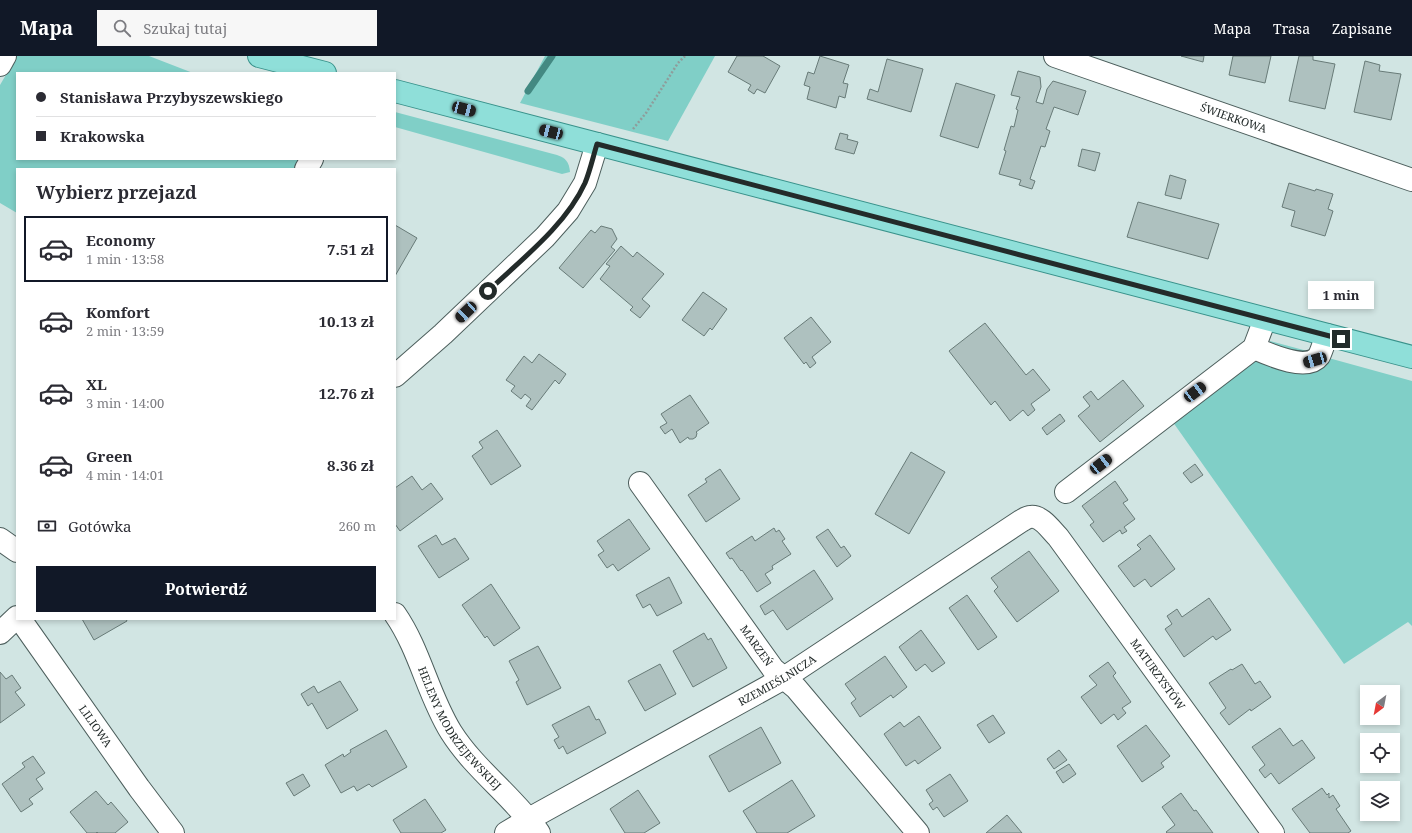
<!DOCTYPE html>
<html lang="pl">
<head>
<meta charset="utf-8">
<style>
  :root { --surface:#fff; --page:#f7f7f7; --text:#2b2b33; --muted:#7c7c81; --line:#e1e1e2; --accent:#111827 }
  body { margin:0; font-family:"Noto Serif",serif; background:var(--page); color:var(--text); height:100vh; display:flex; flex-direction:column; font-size:15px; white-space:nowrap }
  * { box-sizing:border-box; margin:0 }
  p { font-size:13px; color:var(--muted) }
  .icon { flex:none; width:22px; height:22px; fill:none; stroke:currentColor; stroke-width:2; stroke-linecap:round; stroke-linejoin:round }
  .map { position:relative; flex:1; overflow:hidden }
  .side { position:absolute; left:16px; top:112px; width:380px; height:452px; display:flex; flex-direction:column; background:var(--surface); border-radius:0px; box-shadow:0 2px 6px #0003 }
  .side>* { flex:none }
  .top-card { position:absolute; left:16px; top:16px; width:380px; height:88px; border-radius:0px; box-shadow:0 2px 6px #0003; display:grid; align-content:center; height:88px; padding:0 20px; background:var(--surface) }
  .needle { width:26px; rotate:212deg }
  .fabs { position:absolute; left:1360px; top:629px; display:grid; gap:8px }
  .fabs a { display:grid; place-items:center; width:40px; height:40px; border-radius:0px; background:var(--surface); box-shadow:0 2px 6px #0003; font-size:20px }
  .end { position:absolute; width:18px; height:18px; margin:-9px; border:5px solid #232b2a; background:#fff; box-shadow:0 0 0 2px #fff }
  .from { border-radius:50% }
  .bubble { position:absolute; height:28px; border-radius:0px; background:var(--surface); box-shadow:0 2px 6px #0003; font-size:13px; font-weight:700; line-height:28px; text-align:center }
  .car { position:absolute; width:12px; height:24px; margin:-12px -6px; border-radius:5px; box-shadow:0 0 3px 1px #0007; background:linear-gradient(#222 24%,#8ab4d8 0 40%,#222 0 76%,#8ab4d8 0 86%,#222 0) }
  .top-card b { display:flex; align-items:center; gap:14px; height:38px; font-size:15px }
  .top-card b+b { border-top:1px solid var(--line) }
  .top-card i { width:10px; height:10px; background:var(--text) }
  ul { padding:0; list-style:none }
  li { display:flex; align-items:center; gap:12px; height:66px; margin:0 8px 6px; padding:0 12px; border:2px solid transparent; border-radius:0px }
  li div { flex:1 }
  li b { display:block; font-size:15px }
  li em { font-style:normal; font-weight:700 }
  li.selected { border-color:var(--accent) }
  li>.icon { width:36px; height:36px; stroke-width:1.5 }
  h2 { padding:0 20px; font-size:18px; line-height:48px }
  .pay { display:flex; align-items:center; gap:10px; height:44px; padding:0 20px; font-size:15px }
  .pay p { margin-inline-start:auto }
  .primary-button { display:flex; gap:8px; margin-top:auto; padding:8px 20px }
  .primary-button a { flex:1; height:46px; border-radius:0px; background:var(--accent); color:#fff; font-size:16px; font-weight:700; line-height:46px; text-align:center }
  header { display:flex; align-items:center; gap:24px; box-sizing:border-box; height:56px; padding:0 20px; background:var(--accent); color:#fff }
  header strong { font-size:19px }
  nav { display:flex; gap:22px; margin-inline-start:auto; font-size:14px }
  .search { width:280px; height:36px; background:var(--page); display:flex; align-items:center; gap:10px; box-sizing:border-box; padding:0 14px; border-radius:0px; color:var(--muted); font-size:15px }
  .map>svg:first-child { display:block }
  .green { fill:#80cfc7 }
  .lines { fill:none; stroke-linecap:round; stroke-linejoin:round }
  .stream { stroke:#438982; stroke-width:7 }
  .building { fill:#aec1bf; stroke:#687b78 }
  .minor-casing { stroke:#4c5e5c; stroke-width:24 }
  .major-casing { stroke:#39928b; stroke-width:24 }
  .path { stroke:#8e9d9b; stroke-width:2.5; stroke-dasharray:2 2; stroke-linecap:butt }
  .minor { stroke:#fff; stroke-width:22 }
  .major { stroke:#8fdfd9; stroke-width:22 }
  .route { stroke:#232b2a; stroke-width:5 }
  .labels { text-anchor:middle; stroke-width:3; stroke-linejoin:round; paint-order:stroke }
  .street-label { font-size:11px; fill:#232b2a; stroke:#fff }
</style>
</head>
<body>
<header>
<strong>Mapa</strong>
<div class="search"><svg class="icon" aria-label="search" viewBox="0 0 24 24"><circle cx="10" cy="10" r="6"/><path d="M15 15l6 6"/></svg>Szukaj tutaj</div>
<nav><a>Mapa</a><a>Trasa</a><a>Zapisane</a></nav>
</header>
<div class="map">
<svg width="1412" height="777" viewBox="0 0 1412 777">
  <rect width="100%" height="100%" fill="#d1e5e3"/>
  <g class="green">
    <polygon points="17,0 149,0 193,17 17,17 17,103 302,103 296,113 17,113 17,157 0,147 0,29"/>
    <polygon points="545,0 715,0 668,85 520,47"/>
    <path d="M 395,56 L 557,99 C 566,102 569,106 570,116 L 562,118 L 395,71 Z"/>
    <polygon points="1270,285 1311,296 1308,299 1270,290"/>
    <polygon points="1325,301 1412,325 1412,570 1408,566 1344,608 1170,362 1248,303"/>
  </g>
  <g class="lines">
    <polyline class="stream" points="528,35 552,0"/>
  </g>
  <g class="building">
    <polygon points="737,0 763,0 780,10 765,37 757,33 754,38 748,34 751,29 728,16"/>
    <polygon points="820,0 849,9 843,27 848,28 845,42 839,40 836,52 807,43 810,31 804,29 808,16 814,18"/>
    <polygon points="1181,0 1204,0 1203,6"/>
    <polygon points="1233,0 1271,0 1265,27 1229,19"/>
    <polygon points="1299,0 1313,0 1313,4 1335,8 1325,53 1289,45"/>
    <polygon points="887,3 923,13 911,56 867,43 870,33 878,36"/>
    <polygon points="1365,5 1380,9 1379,15 1401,18 1391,64 1354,56"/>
    <polygon points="1018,15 1040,21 1041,31 1036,46 1043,48 1047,33 1053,25 1086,35 1078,59 1054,51 1046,73 1050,75 1045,91 1041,90 1030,123 1035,125 1032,133 1019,129 1021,124 999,118 1006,95 1004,94 1011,70 1014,71 1018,54 1016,53 1020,41 1011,39"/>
    <polygon points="956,27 995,39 978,92 940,80"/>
    <polygon points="840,77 848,79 847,83 858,86 854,98 835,93"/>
    <polygon points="1082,93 1100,97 1095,115 1078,110"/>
    <polygon points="1170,119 1186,124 1181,143 1165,139"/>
    <polygon points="1289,127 1315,135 1316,133 1333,138 1328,153 1333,155 1325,180 1291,170 1295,155 1282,151"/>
    <polygon points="1138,146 1219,168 1208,203 1127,181"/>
    <polygon points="395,169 417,182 395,220"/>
    <polygon points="601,170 612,173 617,183 611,191 615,194 583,232 559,212 591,174 595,177"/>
    <polygon points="621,190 633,201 637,196 664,218 642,243 650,250 640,262 630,254 633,251 600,223 610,210 606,208"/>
    <polygon points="703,236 727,253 712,274 710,272 704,280 682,264"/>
    <polygon points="811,261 831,286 812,301 816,307 810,312 806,306 804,308 784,282"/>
    <polygon points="985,267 1026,319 1033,313 1050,334 1031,348 1035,354 1028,360 1023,354 1010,365 995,345 991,349 949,295"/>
    <polygon points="539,298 566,318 559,328 555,324 532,354 526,350 531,343 525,338 521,343 511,335 515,330 506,324 524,300 532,307"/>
    <polygon points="1123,324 1144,350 1100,386 1078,360 1090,350 1083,341 1091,335 1098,344"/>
    <polygon points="690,339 709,367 696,376 697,377 696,381 693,383 689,383 688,381 680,387 672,373 665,378 660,371 667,367 661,358"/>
    <polygon points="1060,358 1065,365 1047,379 1042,372"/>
    <polygon points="497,374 521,410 491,429 472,400 483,392 479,386"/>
    <polygon points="911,396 945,416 909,478 875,458"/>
    <polygon points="1195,408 1203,419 1191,427 1183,417"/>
    <polygon points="720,413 740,443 706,466 688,439 707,426 705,423"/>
    <polygon points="412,420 422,434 431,427 443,443 400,475 395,468 395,432"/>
    <polygon points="1115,425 1128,444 1123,447 1135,463 1124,471 1127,475 1122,478 1120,474 1103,486 1090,469 1094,466 1082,450"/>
    <polygon points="629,463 650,493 618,515 613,508 607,512 598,499 604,495 597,485"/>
    <polygon points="774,472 776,476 779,474 785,483 782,485 791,498 772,510 773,513 765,518 771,527 757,536 742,514 741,515 732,502 730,503 726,497 752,480 755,485"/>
    <polygon points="828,473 841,492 844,490 851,500 837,511 816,481"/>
    <polygon points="436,479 442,489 455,482 469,503 439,522 418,490"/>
    <polygon points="1150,479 1175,513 1151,531 1145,523 1134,531 1118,510 1141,493 1137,489"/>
    <polygon points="1029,495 1059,535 1017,566 994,535 998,531 991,522"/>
    <polygon points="814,514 833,543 787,574 773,554 765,559 760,550"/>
    <polygon points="669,521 682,547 657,560 650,548 643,552 636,539"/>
    <polygon points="491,528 520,572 494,590 487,580 485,582 462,549"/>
    <polygon points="967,539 997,581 978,594 949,552"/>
    <polygon points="1209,542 1231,574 1216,584 1213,580 1184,601 1165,573 1172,568 1167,560 1177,553 1182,561"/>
    <polygon points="82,563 126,563 127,565 94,584"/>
    <polygon points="921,574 945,607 932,616 925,608 916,615 899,591"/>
    <polygon points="704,577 708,584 711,582 727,612 693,631 673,595"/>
    <polygon points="538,590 561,632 527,649 516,626 519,624 509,605"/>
    <polygon points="885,600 907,631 893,642 891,639 860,661 851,647 856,643 845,628"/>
    <polygon points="1108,606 1116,617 1113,620 1131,646 1122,652 1126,657 1118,664 1114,658 1101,668 1081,641 1097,629 1089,620"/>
    <polygon points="660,608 676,638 645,655 628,625"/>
    <polygon points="1242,608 1255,628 1260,625 1271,641 1251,655 1250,653 1229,669 1220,657 1226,652 1209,627 1231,613 1232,614"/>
    <polygon points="0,616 6,623 12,619 21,632 15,636 25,649 0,667"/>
    <polygon points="340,625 358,654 327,673 312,647 308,650 301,638 314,630 318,637"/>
    <polygon points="589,650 596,664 599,663 606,677 567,698 563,690 559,693 554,684 559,681 552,669"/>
    <polygon points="993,659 1005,677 989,687 977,669"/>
    <polygon points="919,660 941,692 918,708 915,704 906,710 884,678 900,666 904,671"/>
    <polygon points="1146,669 1170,700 1161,707 1164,711 1142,726 1117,690"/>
    <polygon points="761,671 781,707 729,736 709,700"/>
    <polygon points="1280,672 1293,690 1302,684 1315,702 1279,728 1271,717 1265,722 1259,714 1265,709 1252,691"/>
    <polygon points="386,674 407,711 372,731 369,728 357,735 354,730 341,737 325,709 343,698 344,701 351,696 350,694"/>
    <polygon points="1059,694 1067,704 1054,713 1047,703"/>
    <polygon points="33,700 45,717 36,723 43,733 29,743 33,748 21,756 2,728 25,711 22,707"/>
    <polygon points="1069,708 1076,718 1063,727 1056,716"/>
    <polygon points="303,718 310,730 294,740 286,727"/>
    <polygon points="950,718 968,745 944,761 937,751 933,754 929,748 933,745 926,734"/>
    <polygon points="792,724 815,760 787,777 757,777 743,755"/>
    <polygon points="1322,732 1327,739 1329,737 1329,742 1333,739 1340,750 1336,753 1351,775 1348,777 1310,777 1292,753"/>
    <polygon points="638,734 660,767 644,777 625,777 610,753"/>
    <polygon points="96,735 108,749 111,746 128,766 115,777 98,777 97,776 96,777 87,777 70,756"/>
    <polygon points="1181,737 1194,755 1196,754 1213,777 1167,777 1166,776 1175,769 1162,751"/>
    <polygon points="425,743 446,774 441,777 401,777 393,764"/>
    <polygon points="1007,759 1022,777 986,777"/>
  </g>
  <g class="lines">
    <g class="minor-casing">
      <g id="minor">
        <path id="s1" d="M 1055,0 L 1412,124"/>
        <polyline points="0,9 5,0"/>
        <polyline points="306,113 312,103"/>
        <path d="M 1254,292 C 1268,298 1307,316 1319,300 C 1322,294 1324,286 1327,279"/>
        <polyline points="395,320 443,278 545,181 568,155 585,127 597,88"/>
        <path id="s2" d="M 640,427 L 773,613 L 796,632 L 918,777"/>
        <polyline points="1066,436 1254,292 1265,263"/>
        <polyline points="0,483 17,495"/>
        <path id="s3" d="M 395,558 C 420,594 428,639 451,676 C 475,714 513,740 539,777"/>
        <path id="s4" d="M 20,563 L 139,732 L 173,777"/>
        <polyline points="0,577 17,561"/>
        <path id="s5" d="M 506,777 L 529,763 L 784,622 L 1021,465 C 1023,464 1027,461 1030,461 C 1041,459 1051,474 1058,481 L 1273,777"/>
      </g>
    </g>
    <g class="major-casing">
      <g id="major">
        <polyline points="259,0 325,17"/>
        <polyline points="395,35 1412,301"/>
      </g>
    </g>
    <polyline class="path" points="633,73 646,57 678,7 685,0"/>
    <use href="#minor" class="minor"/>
    <use href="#major" class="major"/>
  </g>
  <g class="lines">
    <path class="route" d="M 488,235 C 522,203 566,169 585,127 C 590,115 593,101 597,88 L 1341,283"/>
  </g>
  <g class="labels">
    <g class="street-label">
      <text dy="4" stroke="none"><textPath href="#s1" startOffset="189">ŚWIERKOWA</textPath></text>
      <text dy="4" stroke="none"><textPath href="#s2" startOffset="200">MARZEŃ</textPath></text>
      <text dy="4" stroke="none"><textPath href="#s5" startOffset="818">MATURZYSTÓW</textPath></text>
      <text dy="4" stroke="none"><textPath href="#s5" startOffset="311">RZEMIEŚLNICZA</textPath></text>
      <text dy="4" stroke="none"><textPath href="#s4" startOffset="131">LILIOWA</textPath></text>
      <text dy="4" stroke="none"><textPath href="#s3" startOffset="132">HELENY MODRZEJEWSKIEJ</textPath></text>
    </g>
  </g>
</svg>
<div class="fabs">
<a><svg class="needle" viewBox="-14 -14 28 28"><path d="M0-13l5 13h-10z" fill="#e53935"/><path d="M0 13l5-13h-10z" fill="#7c7c81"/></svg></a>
<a><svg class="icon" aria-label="locate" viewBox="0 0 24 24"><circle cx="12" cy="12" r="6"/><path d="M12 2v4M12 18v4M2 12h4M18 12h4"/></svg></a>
<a><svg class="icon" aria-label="layers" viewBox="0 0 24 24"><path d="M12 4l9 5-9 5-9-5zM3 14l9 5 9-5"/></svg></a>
</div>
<i class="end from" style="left:488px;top:235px"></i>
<i class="end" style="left:1341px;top:283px"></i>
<div class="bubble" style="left:1308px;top:225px;width:66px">1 min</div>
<i class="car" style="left:464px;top:53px;rotate:105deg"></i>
<i class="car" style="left:551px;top:76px;rotate:285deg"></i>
<i class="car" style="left:466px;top:256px;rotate:227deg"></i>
<i class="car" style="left:1315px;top:304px;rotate:254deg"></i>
<i class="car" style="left:1195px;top:336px;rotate:53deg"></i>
<i class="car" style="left:1101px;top:408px;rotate:52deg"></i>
<div class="top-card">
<b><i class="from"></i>Stanisława Przybyszewskiego</b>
<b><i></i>Krakowska</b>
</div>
<section class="side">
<h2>Wybierz przejazd</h2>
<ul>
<li class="selected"><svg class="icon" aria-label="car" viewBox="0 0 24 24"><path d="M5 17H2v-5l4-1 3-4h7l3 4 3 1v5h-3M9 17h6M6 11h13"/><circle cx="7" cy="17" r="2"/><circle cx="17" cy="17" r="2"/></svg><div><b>Economy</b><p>1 min · 13:58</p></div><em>7.51 zł</em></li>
<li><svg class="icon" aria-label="car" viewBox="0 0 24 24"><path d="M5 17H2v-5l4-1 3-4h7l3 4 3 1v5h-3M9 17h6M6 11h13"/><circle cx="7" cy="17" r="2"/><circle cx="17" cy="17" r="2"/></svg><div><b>Komfort</b><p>2 min · 13:59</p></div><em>10.13 zł</em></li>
<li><svg class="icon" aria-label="car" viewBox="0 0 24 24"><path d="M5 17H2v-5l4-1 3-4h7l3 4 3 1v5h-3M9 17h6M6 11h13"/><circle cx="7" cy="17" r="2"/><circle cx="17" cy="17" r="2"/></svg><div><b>XL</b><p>3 min · 14:00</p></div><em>12.76 zł</em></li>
<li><svg class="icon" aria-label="car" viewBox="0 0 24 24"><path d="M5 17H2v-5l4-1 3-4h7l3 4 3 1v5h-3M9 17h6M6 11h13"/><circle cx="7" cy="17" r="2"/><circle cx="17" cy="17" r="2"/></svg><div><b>Green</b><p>4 min · 14:01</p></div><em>8.36 zł</em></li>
</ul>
<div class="pay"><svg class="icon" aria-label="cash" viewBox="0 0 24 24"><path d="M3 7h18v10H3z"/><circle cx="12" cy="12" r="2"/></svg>Gotówka<p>260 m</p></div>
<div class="primary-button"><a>Potwierdź</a></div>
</section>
</div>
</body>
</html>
